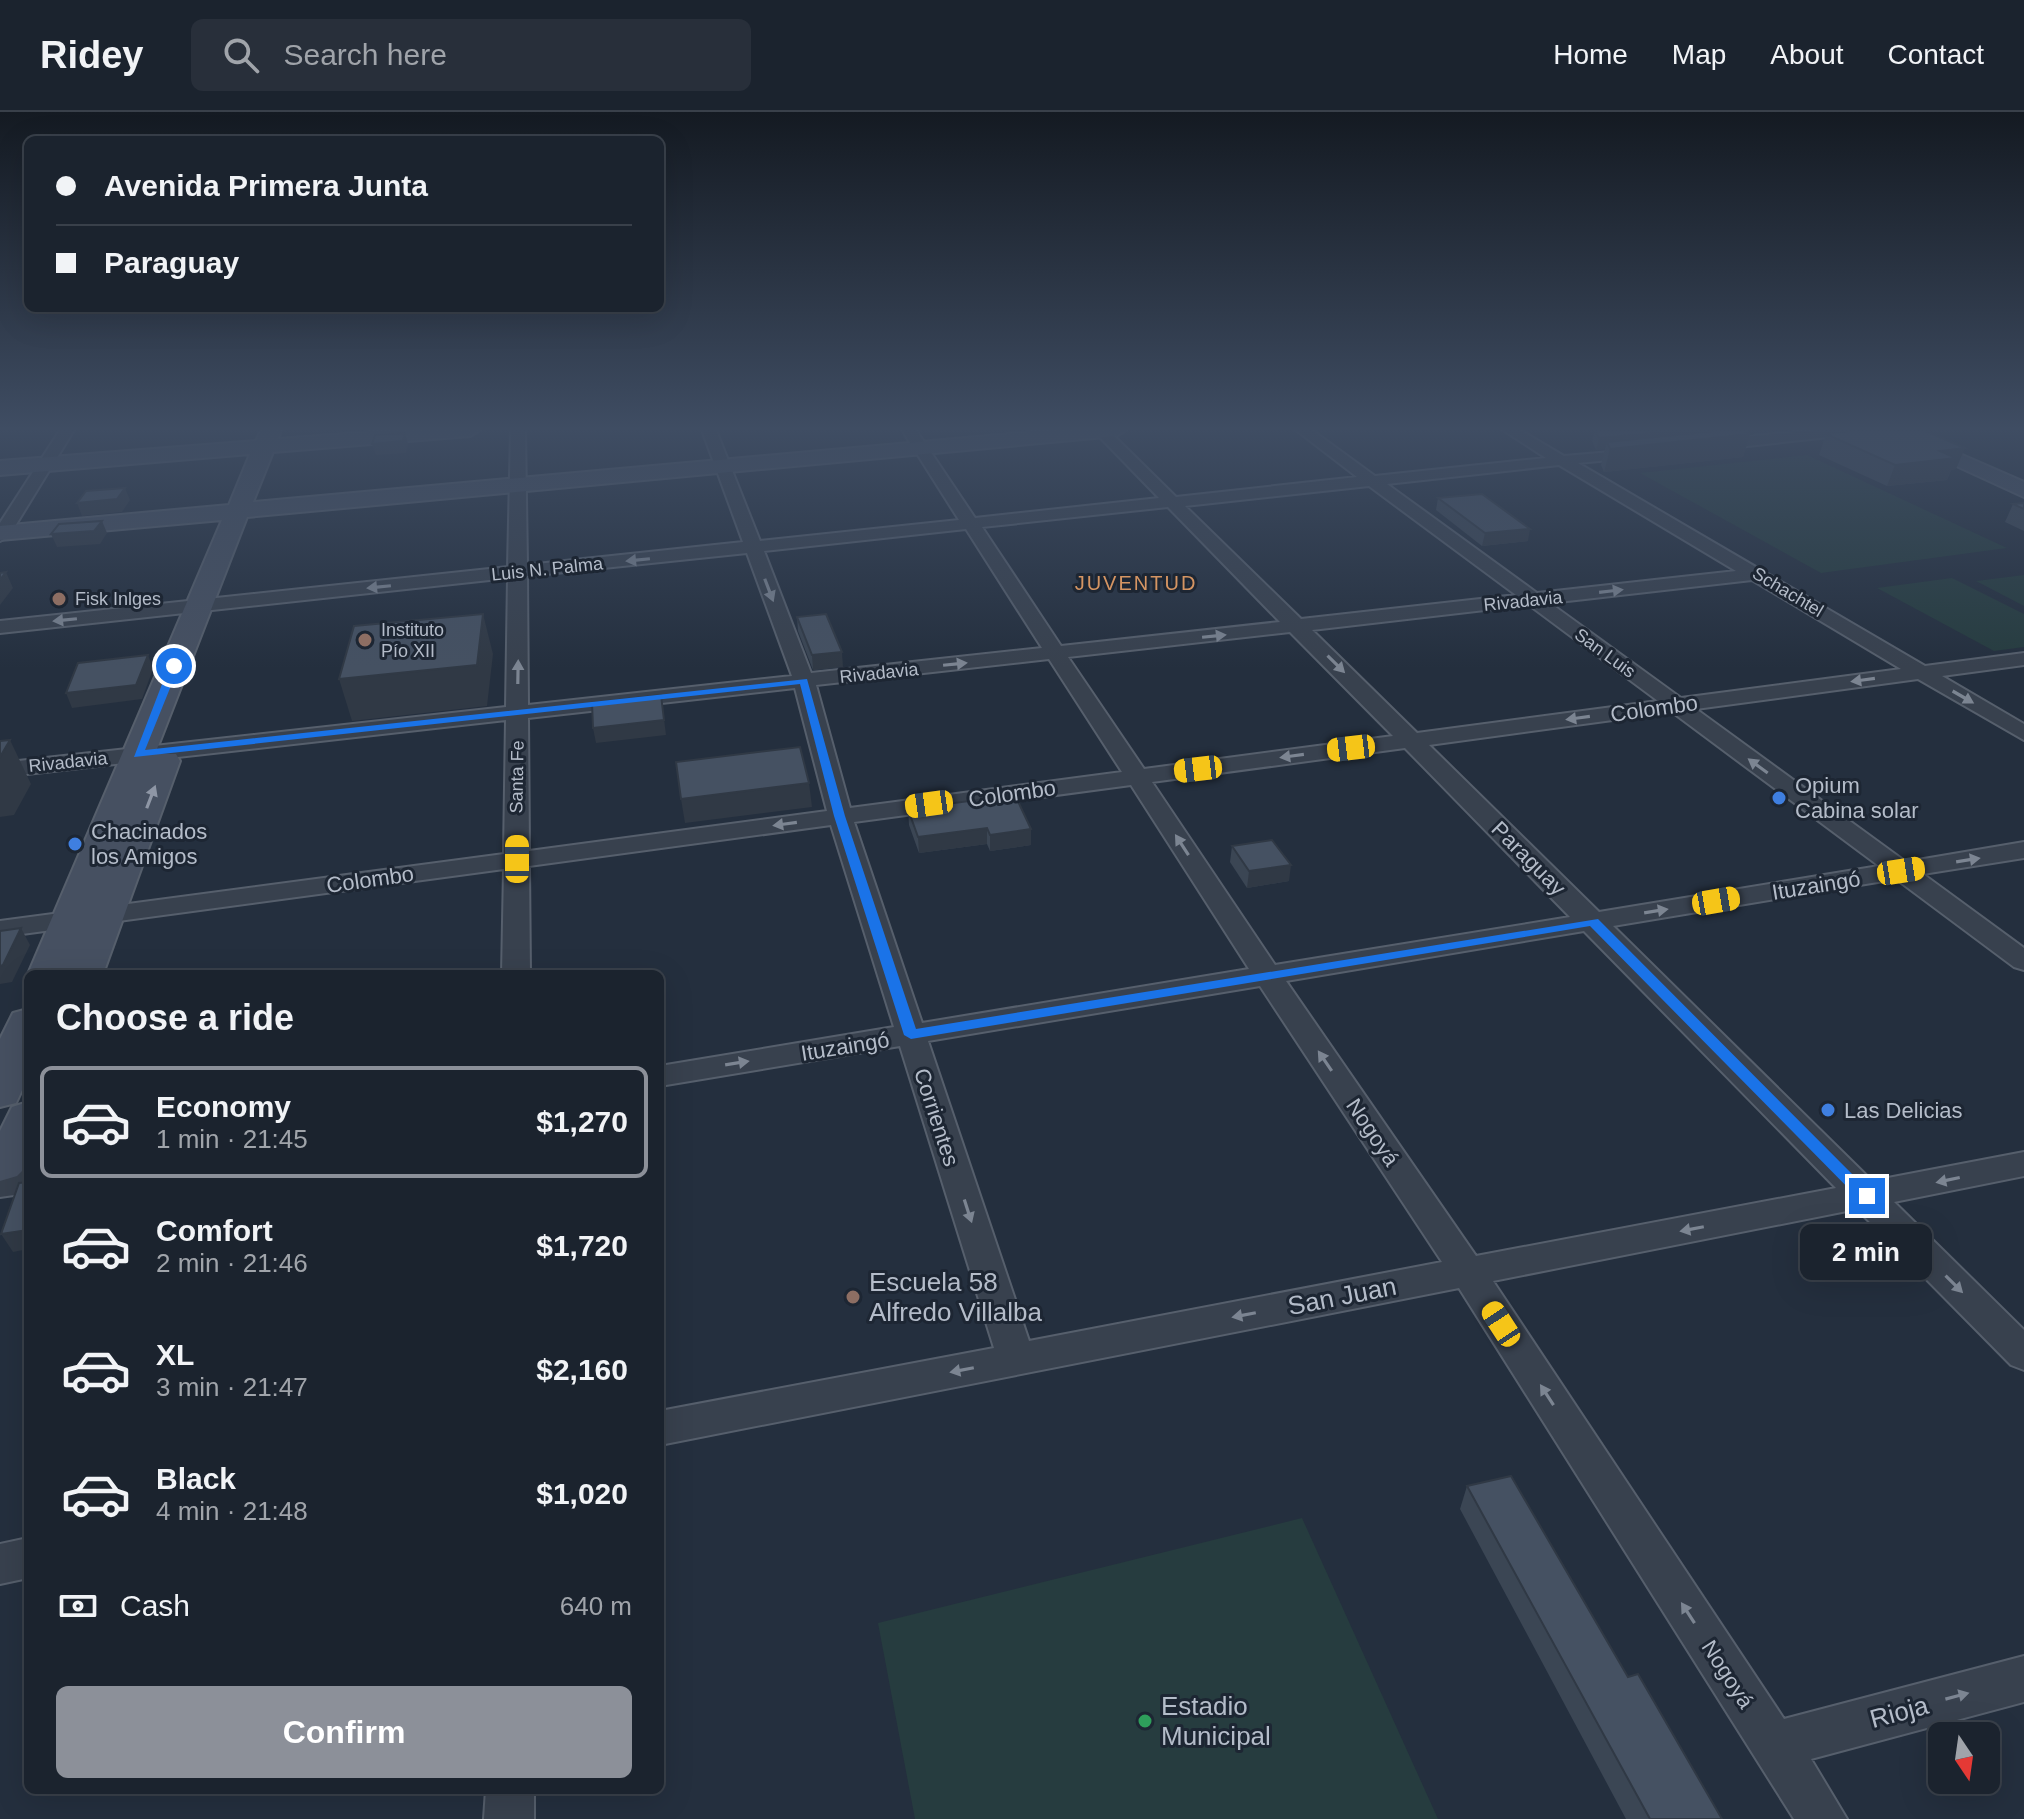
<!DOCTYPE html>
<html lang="en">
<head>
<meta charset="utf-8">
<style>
  :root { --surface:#1b232e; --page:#282f3a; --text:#f1f3f6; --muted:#a0a4aa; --line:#39404a; --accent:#8c9099 }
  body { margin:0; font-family:Arial,sans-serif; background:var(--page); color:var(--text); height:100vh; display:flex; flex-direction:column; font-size:30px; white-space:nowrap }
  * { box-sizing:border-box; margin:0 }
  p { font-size:26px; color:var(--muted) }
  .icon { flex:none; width:44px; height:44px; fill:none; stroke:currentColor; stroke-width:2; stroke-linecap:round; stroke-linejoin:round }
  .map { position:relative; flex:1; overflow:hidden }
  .side { position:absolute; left:24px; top:858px; width:640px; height:824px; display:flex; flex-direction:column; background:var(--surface); border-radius:12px; box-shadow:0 8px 32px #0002,0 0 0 2px var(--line) }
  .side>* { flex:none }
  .top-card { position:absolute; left:24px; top:24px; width:640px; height:176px; border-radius:12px; box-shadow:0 8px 32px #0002,0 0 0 2px var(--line); display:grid; align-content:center; height:176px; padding:0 32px; background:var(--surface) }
  .needle { width:52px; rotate:167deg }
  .controls { position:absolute; left:1928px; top:1610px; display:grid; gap:16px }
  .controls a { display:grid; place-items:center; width:72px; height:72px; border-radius:12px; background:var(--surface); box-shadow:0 8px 32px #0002,0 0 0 2px var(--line); font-size:40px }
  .end { position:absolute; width:36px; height:36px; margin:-18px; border:10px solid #1a73e8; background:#fff; box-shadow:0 0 0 4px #fff }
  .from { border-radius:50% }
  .bubble { position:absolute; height:56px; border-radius:12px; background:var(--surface); box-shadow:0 8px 32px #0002,0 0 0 2px var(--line); font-size:26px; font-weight:700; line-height:56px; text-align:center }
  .car { position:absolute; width:24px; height:48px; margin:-24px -12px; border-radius:10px; box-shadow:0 0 6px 2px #0007; background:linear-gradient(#f5c518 24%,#345 0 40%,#f5c518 0 76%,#345 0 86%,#f5c518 0) }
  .top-card b { display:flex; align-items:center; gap:28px; height:76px; font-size:30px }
  .top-card b+b { border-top:2px solid var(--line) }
  .top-card i { width:20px; height:20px; background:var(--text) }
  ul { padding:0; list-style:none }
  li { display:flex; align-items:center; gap:24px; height:112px; margin:0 16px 12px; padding:0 16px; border:4px solid transparent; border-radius:12px }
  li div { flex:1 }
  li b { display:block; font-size:30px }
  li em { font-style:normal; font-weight:700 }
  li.active { border-color:var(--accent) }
  li>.icon { width:72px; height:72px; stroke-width:1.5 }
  h2 { padding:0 32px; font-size:36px; line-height:96px }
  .pay { display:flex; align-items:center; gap:20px; height:88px; padding:0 32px; font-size:30px }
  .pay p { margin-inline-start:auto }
  .cta { display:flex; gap:16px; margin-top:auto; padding:16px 32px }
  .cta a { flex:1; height:92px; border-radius:12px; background:var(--accent); color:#fff; font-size:32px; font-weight:700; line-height:92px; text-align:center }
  header { display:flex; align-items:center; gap:48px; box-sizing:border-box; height:112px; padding:0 40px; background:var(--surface); border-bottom:2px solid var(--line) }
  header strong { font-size:38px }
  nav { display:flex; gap:44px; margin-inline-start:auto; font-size:28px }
  .search { width:560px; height:72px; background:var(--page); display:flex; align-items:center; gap:20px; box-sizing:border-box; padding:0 28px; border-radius:12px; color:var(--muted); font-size:30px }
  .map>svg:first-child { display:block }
  .green { fill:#263c3f }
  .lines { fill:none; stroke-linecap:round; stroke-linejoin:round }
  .street-casing { stroke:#565f6c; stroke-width:4 }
  .secondary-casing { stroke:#565f6c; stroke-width:4 }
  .street { fill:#38414e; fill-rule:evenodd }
  .secondary { fill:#465061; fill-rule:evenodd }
  .wall { fill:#3b4654 }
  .shaded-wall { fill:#303945 }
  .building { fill:#455162; stroke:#303945; stroke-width:2 }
  .oneway { fill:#7c8592 }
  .oneway2 { fill:#8e96a5 }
  .route { fill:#1a73e8 }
  .education-dot { fill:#8d6e63; stroke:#1d2633; stroke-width:3 }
  .shop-dot { fill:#3f7fe0; stroke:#1d2633; stroke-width:3 }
  .leisure-dot { fill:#2e9e5b; stroke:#1d2633; stroke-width:3 }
  .labels { text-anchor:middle; stroke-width:6; stroke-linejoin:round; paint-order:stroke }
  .far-street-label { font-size:18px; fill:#b4bcc9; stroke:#1d2633 }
  .far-poi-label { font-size:18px; fill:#b4bcc9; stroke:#1d2633; text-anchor:start }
  .far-neighbourhood-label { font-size:20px; letter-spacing:2px; fill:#d59563; stroke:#1d2633 }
  .street-label { font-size:22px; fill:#b4bcc9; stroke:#1d2633 }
  .poi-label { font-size:22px; fill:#b4bcc9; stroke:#1d2633; text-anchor:start }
  .near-poi-label { font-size:26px; fill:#b4bcc9; stroke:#1d2633; text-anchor:start }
  .near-street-label { font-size:26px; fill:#b4bcc9; stroke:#1d2633 }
</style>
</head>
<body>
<header>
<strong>Ridey</strong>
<div class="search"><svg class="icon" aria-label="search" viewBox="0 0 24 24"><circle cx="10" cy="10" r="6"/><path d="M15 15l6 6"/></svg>Search here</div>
<nav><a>Home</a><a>Map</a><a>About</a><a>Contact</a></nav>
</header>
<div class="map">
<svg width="2024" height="1707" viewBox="0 0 2024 1707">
  <rect width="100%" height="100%" fill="#242f3e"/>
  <g class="green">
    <polygon points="1807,343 2007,436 1821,461 1640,361"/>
    <polygon points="2024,463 2024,494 1976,469"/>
    <polygon points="1952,466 2024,502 2024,535 1994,539 1877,476"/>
    <polygon points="1302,1406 1438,1707 915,1707 878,1511"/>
  </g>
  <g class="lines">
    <g class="street-casing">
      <g id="street">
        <polygon points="60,318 74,318 9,424 0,429 0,411"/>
        <path d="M 511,318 L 525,318 L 527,453 L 743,430 L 702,318 L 716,318 L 760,429 L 959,408 L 902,318 L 916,318 L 975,406 L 1159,386 L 1093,318 L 1108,318 L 1176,385 L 1357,365 L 1296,318 L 1312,318 L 1375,364 L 1546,346 L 1503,318 L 1520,318 L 1564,344 L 1646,337 L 1649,340 L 1641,345 L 1578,351 L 1925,554 L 2024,541 L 2024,553 L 1942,564 L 2024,612 L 2024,628 L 1918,567 L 1696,597 L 1906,750 L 2024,730 L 2024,746 L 1923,762 L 2024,836 L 2024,858 L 2014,855 L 1896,767 L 1613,814 L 1872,1069 L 2024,1040 L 2024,1064 L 1894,1090 L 2024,1218 L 2024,1258 L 2011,1253 L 1857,1097 L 1493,1169 L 1784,1607 L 2024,1544 L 2024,1590 L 1811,1647 L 1847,1707 L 1794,1707 L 1459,1176 L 660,1333 L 660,1299 L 994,1236 L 900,934 L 660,974 L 660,954 L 894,915 L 831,713 L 529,754 L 530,862 L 502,862 L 504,757 L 0,825 L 0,809 L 504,742 L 506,608 L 0,665 L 0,651 L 506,595 L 508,466 L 0,521 L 0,509 L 508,455 ZM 1559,353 L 1736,459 L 1537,481 L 1387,372 ZM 1369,374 L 1516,483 L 1301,507 L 1185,394 ZM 1168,395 L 1280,510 L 1061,534 L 982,415 ZM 966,417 L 1042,536 L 811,561 L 764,439 ZM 747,441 L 792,564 L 528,593 L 527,464 ZM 1752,468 L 1901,557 L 1681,586 L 1550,491 ZM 1529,493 L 1658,589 L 1417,621 L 1312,518 ZM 1290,520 L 1393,624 L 1144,657 L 1068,545 ZM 1049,547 L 1122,660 L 850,696 L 816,573 ZM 795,576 L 827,699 L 529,739 L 528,606 ZM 1672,600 L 1879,754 L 1599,800 L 1429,633 ZM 1405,636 L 1570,805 L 1275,853 L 1152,670 ZM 1131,673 L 1249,857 L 922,911 L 854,710 ZM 1584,819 L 1836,1076 L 1476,1144 L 1286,869 ZM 1260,874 L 1442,1150 L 1029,1229 L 928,929 Z"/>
        <polygon points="1818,318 1864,318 1857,322 1710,338 1702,333 1710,328"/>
        <polygon points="28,1057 28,1081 0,1085 0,1061"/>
        <polygon points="28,1426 28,1466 0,1472 0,1432"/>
        <polygon points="486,1678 534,1678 534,1707 484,1707"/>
      </g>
    </g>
    <g class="secondary-casing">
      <g id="secondary">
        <polygon points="261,318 281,318 278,327 398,318 480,318 470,324 273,340 253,390 1053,318 1126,318 1116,324 247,405 155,642 176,642 180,649 103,862 28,862 222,408 0,428 0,414 229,393 250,342 0,363 0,349 256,329"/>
        <polygon points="1878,318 1905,318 2024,370 2024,385"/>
        <polygon points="28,897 28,965 16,991 0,995 0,927 13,901"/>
        <polygon points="28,990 28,1053 17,1064 0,1069 0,1019 12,995"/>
      </g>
    </g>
    <use href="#street" class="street"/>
    <use href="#secondary" class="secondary"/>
  </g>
  <g class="wall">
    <polygon points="1595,318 1711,318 1710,319 1750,322 1743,345 1604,360 1601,353 1605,337 1596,338 1592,329"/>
    <polygon points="1826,322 1956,357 1951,358 1947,368 1887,374 1819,343"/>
    <polygon points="1438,386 1528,429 1482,434 1436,398"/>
    <polygon points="2024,391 2024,419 2005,410 2013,392"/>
    <polygon points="797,505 843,555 813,558 798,519"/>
    <polygon points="1015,683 1031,733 990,739 987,732 919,741 909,713 908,697"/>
    <polygon points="1232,734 1289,769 1247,776 1230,750"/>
    <polygon points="1467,1374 1628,1565 1722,1707 1626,1707 1460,1397"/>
  </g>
  <g class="shaded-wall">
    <polygon points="1687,318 1711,318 1708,326 1750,322 1743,345 1604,360 1610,337 1607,330 1605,337 1596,338 1599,326"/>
    <polygon points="405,321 408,332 406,341 376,343 372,332"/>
    <polygon points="1965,336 1956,357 1951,358 1947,368 1887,374 1895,353 1940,339"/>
    <polygon points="125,376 130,388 122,400 82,404 77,391"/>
    <polygon points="102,409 107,421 100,432 57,435 51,422"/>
    <polygon points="1530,417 1528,429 1482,434 1485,421"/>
    <polygon points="6,460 13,476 0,493 0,468"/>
    <polygon points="483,502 493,542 487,594 352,609 339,567"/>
    <polygon points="842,540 843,555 813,558 812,543"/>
    <polygon points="148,543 153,557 142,587 72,596 66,581"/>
    <polygon points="661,583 666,623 596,631 593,616"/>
    <polygon points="10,628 31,672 14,703 0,705 0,645"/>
    <polygon points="809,671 812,695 685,711 681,687"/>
    <polygon points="987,716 987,732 919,741 918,725"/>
    <polygon points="1031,717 1031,733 990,739 990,723"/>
    <polygon points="1291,753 1289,769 1247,776 1249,759"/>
    <polygon points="21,816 30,833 12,870 0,872 0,854"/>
    <polygon points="28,1118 28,1137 13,1140 1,1122"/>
  </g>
  <g class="building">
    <polygon points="1595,318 1687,318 1599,326"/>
    <polygon points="1724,318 1741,318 1750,322 1610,337 1607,330"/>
    <polygon points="1858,318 1923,318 1965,336 1940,339 1956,346 1895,353 1826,322"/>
    <polygon points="405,321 403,329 372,332 375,323"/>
    <polygon points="125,376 117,387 77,391 86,379"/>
    <polygon points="1482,382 1530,417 1485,421 1438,386"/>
    <polygon points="2024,391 2024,397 2013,392"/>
    <polygon points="102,409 94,419 51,422 59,412"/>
    <polygon points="6,460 0,468 0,461"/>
    <polygon points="483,502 477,553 339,567 354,514"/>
    <polygon points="826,502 842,540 812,543 797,505"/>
    <polygon points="148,543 136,573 66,581 78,551"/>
    <polygon points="661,583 664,608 593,616 592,591"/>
    <polygon points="10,628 0,645 0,629"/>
    <polygon points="800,635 809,671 681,687 676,650"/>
    <polygon points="1015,683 1031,717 990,723 987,716 918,725 908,697"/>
    <polygon points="1272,728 1291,753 1249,759 1232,734"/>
    <polygon points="21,816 3,853 0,854 0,819"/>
    <polygon points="28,1070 28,1118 1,1122 19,1071"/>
    <polygon points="1511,1364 1628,1565 1638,1562 1722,1707 1650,1707 1467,1374"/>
  </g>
  <defs><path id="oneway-solid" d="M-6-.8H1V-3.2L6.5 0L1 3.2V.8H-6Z" transform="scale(2)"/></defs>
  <g class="oneway">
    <use href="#oneway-solid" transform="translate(638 448) rotate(174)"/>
    <use href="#oneway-solid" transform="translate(379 475) rotate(174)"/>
    <use href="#oneway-solid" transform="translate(769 478) rotate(69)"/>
    <use href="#oneway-solid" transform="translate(1611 479) rotate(-7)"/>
    <use href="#oneway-solid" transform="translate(65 508) rotate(174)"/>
    <use href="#oneway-solid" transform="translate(1214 524) rotate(-6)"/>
    <use href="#oneway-solid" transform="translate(955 552) rotate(-6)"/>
    <use href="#oneway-solid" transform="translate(1336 552) rotate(45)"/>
    <use href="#oneway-solid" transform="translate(518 560) rotate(-89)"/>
    <use href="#oneway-solid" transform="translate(1863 568) rotate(172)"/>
    <use href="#oneway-solid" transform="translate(1963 585) rotate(30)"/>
    <use href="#oneway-solid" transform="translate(1578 606) rotate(172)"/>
    <use href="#oneway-solid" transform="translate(1292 644) rotate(172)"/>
    <use href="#oneway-solid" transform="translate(1758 654) rotate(-144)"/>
    <use href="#oneway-solid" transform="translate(785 712) rotate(172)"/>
    <use href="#oneway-solid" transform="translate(1182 733) rotate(-123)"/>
    <use href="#oneway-solid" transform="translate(1968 748) rotate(-9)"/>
    <use href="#oneway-solid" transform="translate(1656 799) rotate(-9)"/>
    <use href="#oneway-solid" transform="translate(1325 949) rotate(-124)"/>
    <use href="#oneway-solid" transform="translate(737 951) rotate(-9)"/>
    <use href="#oneway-solid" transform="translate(1948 1068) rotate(168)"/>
    <use href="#oneway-solid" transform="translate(968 1099) rotate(72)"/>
    <use href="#oneway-solid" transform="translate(1692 1117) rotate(169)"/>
    <use href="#oneway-solid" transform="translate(1954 1172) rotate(45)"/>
    <use href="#oneway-solid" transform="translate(1244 1203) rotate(169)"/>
    <use href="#oneway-solid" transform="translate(962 1258) rotate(169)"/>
    <use href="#oneway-solid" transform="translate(1547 1283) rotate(-123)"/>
    <use href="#oneway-solid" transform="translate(1688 1501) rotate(-123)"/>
    <use href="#oneway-solid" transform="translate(1957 1584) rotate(-15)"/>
  </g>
  <use class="oneway2" href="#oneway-solid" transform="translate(151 685) rotate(-69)"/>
  <linearGradient id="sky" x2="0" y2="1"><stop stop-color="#141a22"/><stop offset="0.57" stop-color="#3f4d63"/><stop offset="1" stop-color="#3f4d63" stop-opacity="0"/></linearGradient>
  <rect width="2024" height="556" fill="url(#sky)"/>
  <polygon class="route" points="174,551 179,554 145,638 807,567 845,704 916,917 1598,807 1874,1084 1867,1090 1861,1089 1590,814 911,927 904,923 834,704 800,572 134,645 169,554"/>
  <g class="education-dot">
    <circle cx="59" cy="487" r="8"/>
    <circle cx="365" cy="528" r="8"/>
    <circle cx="853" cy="1185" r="8"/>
  </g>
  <g class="shop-dot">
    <circle cx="1779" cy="686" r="8"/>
    <circle cx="75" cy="732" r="8"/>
    <circle cx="1828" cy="998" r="8"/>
  </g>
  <circle class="leisure-dot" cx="1145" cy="1609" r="8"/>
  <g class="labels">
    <g class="far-street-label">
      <text transform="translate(547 457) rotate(-6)" y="6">Luis N. Palma</text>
      <text transform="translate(1788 480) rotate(31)" y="6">Schachtel</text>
      <text transform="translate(1523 489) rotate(-6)" y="6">Rivadavia</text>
      <text transform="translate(1605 541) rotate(36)" y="6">San Luis</text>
      <text transform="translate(879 561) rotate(-6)" y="6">Rivadavia</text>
      <text transform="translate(68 650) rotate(-6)" y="6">Rivadavia</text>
      <text transform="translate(517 665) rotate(-89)" y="6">Santa Fe</text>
    </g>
    <g class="far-poi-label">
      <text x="75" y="493">Fisk Inlges</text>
      <text x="381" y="524">Instituto<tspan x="381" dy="21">Pío XII</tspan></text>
    </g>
    <g class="far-neighbourhood-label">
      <text x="1136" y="478">JUVENTUD</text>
    </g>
    <g class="street-label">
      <text transform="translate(1654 596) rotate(-8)" y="8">Colombo</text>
      <text transform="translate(1012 681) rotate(-8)" y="8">Colombo</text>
      <text transform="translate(1529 746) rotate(45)" y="8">Paraguay</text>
      <text transform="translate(370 767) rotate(-8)" y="8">Colombo</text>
      <text transform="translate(1816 773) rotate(-9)" y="8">Ituzaingó</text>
      <text transform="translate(845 934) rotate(-9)" y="8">Ituzaingó</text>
      <text transform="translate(937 1005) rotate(72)" y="8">Corrientes</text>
      <text transform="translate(1373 1020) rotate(56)" y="8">Nogoyá</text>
      <text transform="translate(1728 1562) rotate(57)" y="8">Nogoyá</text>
    </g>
    <g class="poi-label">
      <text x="1795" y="681">Opium<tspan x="1795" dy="25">Cabina solar</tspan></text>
      <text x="91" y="727">Chacinados<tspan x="91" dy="25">los Amigos</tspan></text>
      <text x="1844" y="1006">Las Delicias</text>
    </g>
    <g class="near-poi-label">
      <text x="869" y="1179">Escuela 58<tspan x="869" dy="30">Alfredo Villalba</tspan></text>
      <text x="1161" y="1603">Estadio<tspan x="1161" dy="30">Municipal</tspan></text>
    </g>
    <g class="near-street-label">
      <text transform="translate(1342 1184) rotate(-11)" y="9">San Juan</text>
      <text transform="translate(1899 1600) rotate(-15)" y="9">Rioja</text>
    </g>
  </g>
</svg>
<div class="controls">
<a><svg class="needle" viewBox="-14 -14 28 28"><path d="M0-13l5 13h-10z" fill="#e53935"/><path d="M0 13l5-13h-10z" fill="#a0a4aa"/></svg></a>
</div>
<i class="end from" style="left:174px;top:554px"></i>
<i class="end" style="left:1867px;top:1084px"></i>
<div class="bubble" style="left:1800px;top:1112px;width:132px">2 min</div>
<i class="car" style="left:1351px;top:636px;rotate:263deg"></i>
<i class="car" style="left:1198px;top:657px;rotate:263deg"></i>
<i class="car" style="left:929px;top:692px;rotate:262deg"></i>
<i class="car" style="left:517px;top:747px;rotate:0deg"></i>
<i class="car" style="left:1901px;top:759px;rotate:81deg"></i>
<i class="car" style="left:1716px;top:789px;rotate:80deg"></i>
<i class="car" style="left:1501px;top:1212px;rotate:327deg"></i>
<div class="top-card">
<b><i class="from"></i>Avenida Primera Junta</b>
<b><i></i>Paraguay</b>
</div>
<section class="side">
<h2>Choose a ride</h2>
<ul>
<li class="active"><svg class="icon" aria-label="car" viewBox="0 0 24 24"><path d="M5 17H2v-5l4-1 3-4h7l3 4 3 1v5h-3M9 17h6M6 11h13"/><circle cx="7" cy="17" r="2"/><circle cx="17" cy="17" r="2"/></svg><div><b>Economy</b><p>1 min · 21:45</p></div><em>$1,270</em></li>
<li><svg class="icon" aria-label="car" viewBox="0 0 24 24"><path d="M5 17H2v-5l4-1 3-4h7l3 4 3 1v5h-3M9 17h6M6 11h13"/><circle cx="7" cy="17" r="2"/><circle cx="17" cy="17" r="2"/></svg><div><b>Comfort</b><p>2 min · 21:46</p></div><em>$1,720</em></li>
<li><svg class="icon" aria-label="car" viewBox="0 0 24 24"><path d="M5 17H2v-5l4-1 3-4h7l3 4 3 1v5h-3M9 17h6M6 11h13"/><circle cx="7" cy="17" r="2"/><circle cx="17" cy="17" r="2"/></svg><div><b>XL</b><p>3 min · 21:47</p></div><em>$2,160</em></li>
<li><svg class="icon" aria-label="car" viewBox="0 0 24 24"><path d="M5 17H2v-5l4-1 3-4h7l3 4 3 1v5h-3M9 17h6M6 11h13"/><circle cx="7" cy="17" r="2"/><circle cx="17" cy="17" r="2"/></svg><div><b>Black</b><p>4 min · 21:48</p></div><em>$1,020</em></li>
</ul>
<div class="pay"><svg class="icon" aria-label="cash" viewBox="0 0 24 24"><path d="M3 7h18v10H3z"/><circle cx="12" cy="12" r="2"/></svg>Cash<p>640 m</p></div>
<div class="cta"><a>Confirm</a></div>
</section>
</div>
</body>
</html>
